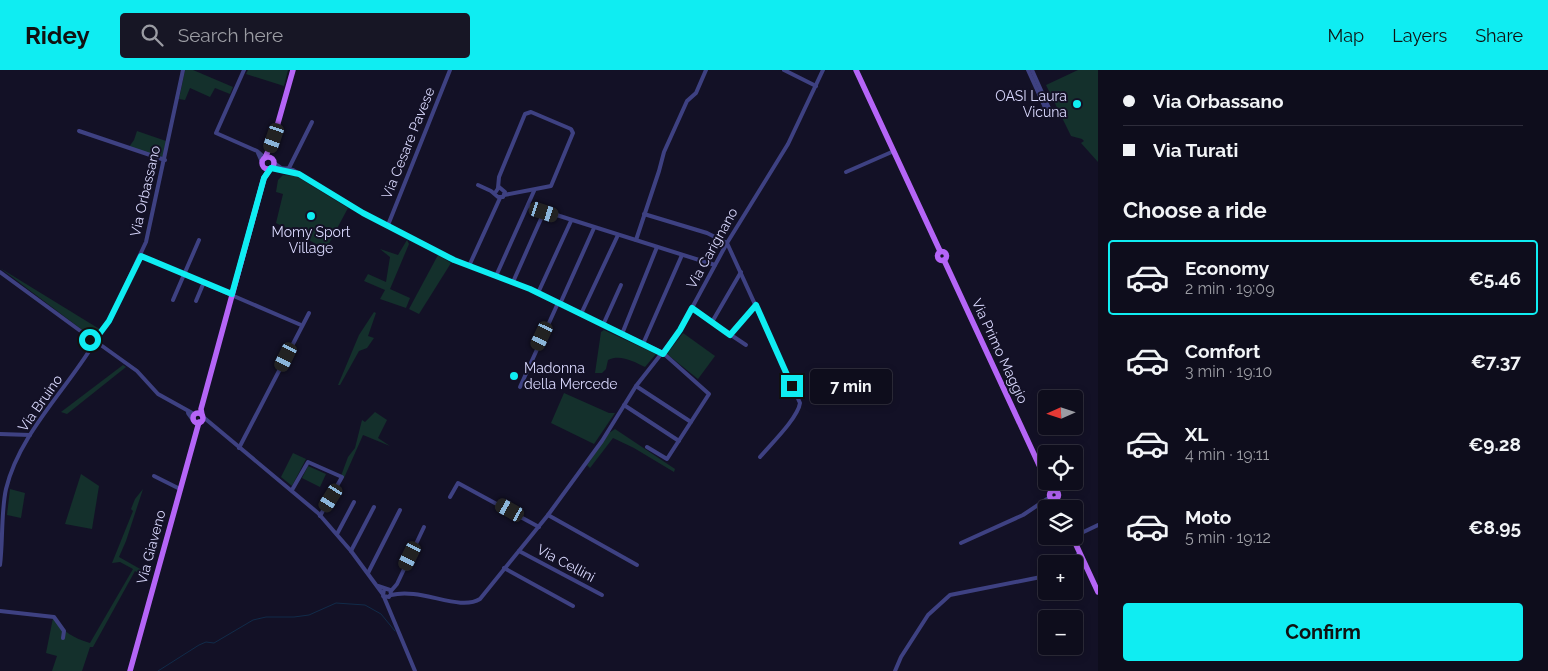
<!DOCTYPE html>
<html lang="en">
<head>
<meta charset="utf-8">
<style>
  :root { --surface:#0e0d1c; --page:#171625; --text:#f1f3f6; --muted:#9b9ca3; --line:#2e2d3b; --accent:#0fedf2 }
  body { margin:0; font-family:Raleway,sans-serif; background:var(--page); color:var(--text); height:100vh; display:flex; flex-direction:column; font-size:19px; white-space:nowrap }
  * { box-sizing:border-box; margin:0 }
  p { font-size:16px; color:var(--muted) }
  .icon { flex:none; width:28px; height:28px; fill:none; stroke:currentColor; stroke-width:2; stroke-linecap:round; stroke-linejoin:round }
  .map { position:relative; flex:1; overflow:hidden }
  .sheet { display:flex; flex-direction:column; background:var(--surface); width:450px }
  .sheet>* { flex:none }
  .hud { display:grid; align-content:center; height:110px; padding:0 25px; background:var(--surface) }
  .needle { width:32px; rotate:267deg }
  .controls { position:absolute; left:1038px; top:320px; display:grid; gap:10px }
  .controls a { display:grid; place-items:center; width:45px; height:45px; border-radius:5px; background:var(--surface); box-shadow:0 2px 8px #0003,0 0 0 1px var(--line); font-size:25px }
  .end { position:absolute; width:22px; height:22px; margin:-11px; border:6px solid #0fedf2; background:#111; box-shadow:0 0 0 2px #111 }
  .from { border-radius:50% }
  .bubble { position:absolute; height:35px; border-radius:5px; background:var(--surface); box-shadow:0 2px 8px #0003,0 0 0 1px var(--line); font-size:16px; font-weight:700; line-height:35px; text-align:center }
  .car { position:absolute; width:15px; height:30px; margin:-15px -8px; border-radius:6px; box-shadow:0 0 4px 1px #0007; background:linear-gradient(#222 24%,#8ab4d8 0 40%,#222 0 76%,#8ab4d8 0 86%,#222 0) }
  .hud b { display:flex; align-items:center; gap:18px; height:48px; font-size:19px }
  .hud b+b { border-top:1px solid var(--line) }
  .hud i { width:12px; height:12px; background:var(--text) }
  ul { padding:0; list-style:none }
  li { display:flex; align-items:center; gap:15px; height:75px; margin:0 10px 8px; padding:0 15px; border:2px solid transparent; border-radius:5px }
  li div { flex:1 }
  li b { display:block; font-size:19px }
  li em { font-style:normal; font-weight:700 }
  li.active { border-color:var(--accent) }
  li>.icon { width:45px; height:45px; stroke-width:1.5 }
  h2 { padding:0 25px; font-size:22px; line-height:60px }
  .action { display:flex; gap:10px; margin-top:auto; padding:10px 25px }
  .action a { flex:1; height:58px; border-radius:5px; background:var(--accent); color:#111; font-size:20px; font-weight:700; line-height:58px; text-align:center }
  header { display:flex; align-items:center; gap:30px; box-sizing:border-box; height:70px; padding:0 25px; background:var(--accent); color:#111 }
  header strong { font-size:24px }
  nav { display:flex; gap:28px; margin-inline-start:auto; font-size:18px }
  .search { width:350px; height:45px; background:var(--page); display:flex; align-items:center; gap:12px; box-sizing:border-box; padding:0 18px; border-radius:5px; color:var(--muted); font-size:19px }
  main { display:flex; flex:1; min-height:0 }
  .map>svg:first-child { display:block }
  .green { fill:#14302c }
  .lines { fill:none; stroke-linecap:round; stroke-linejoin:round }
  .stream { stroke:#112b49; stroke-width:1 }
  .minor { stroke:#3e4182; stroke-width:4 }
  .major { stroke:#b565f7; stroke-width:5.5 }
  .route { stroke:#0fedf2; stroke-width:6 }
  .poi-dot { fill:#0fedf2; stroke:#131126; stroke-width:2 }
  .labels { text-anchor:middle; stroke-width:4; stroke-linejoin:round; paint-order:stroke }
  .poi-label { font-size:14px; fill:#d9d8fd; stroke:#131126; text-anchor:end }
  .street-label { font-size:14px; fill:#d9d8fd; stroke:#131126 }
</style>
</head>
<body>
<header>
<strong>Ridey</strong>
<div class="search"><svg class="icon" aria-label="search" viewBox="0 0 24 24"><circle cx="10" cy="10" r="6"/><path d="M15 15l6 6"/></svg>Search here</div>
<nav><a>Map</a><a>Layers</a><a>Share</a></nav>
</header>
<main>
<div class="map">
<svg width="1098" height="601" viewBox="0 0 1098 601">
  <rect width="100%" height="100%" fill="#131126"/>
  <g class="green">
    <polygon points="185,0 193,0 233,17 230,24 215,18 210,27 190,18 185,30 179,29"/>
    <polygon points="248,0 288,0 284,16 246,4"/>
    <polygon points="1078,0 1098,0 1098,92 1081,73 1084,71 1082,69 1071,66 1046,15"/>
    <polygon points="137,61 166,71 164,87 161,88 129,77 134,70"/>
    <polygon points="283,105 296,106 348,138 326,179 276,153 283,124 276,122 278,110"/>
    <polygon points="407,170 409,174 390,219 410,228 406,238 380,229 385,220 364,211 368,204 386,212 390,187 380,179 398,185"/>
    <polygon points="438,185 451,193 419,244 409,239"/>
    <polygon points="0,198 101,260 96,264 85,262"/>
    <polygon points="374,242 376,243 368,266 374,268 367,278 359,281 340,315 338,315 359,265"/>
    <path d="M 604,260 L 656,284 L 645,297 C 634,292 621,284 608,290 L 606,299 L 602,303 L 595,303 L 601,262 Z"/>
    <polygon points="683,263 715,286 698,309 667,284"/>
    <polygon points="123,295 126,297 67,344 61,342"/>
    <polygon points="564,323 609,343 615,343 594,374 551,353"/>
    <polygon points="375,342 387,350 378,368 390,376 363,365 344,408 341,406 348,387 355,378 362,350 365,352"/>
    <polygon points="615,359 675,399 674,402 634,378 613,368 590,398 587,395 609,363"/>
    <polygon points="293,383 306,389 292,416 281,407"/>
    <polygon points="308,396 326,404 320,417 302,408"/>
    <polygon points="81,404 99,416 92,459 65,454"/>
    <polygon points="10,419 25,423 21,448 7,445"/>
    <path d="M 143,419 L 126,471 L 119,487 L 142,500 L 141,504 L 135,501 L 93,577 L 90,577 L 82,601 L 52,601 L 57,586 L 46,583 L 53,548 C 64,562 73,568 90,573 L 133,499 L 120,492 L 112,493 L 133,441 L 131,439 L 135,429 Z"/>
  </g>
  <g class="lines">
    <polyline class="stream" points="158,601 199,575 206,572 214,573 253,550 266,547 294,547 309,545 336,533 365,535 381,544 395,561"/>
    <g class="minor">
      <polyline points="244,0 216,63 257,81 265,88"/>
      <polyline points="784,0 816,16"/>
      <polyline points="1028,0 1047,42"/>
      <polyline points="1032,0 1052,45"/>
      <polyline points="79,61 165,90"/>
      <polyline points="258,83 262,92"/>
      <polyline points="274,93 281,98 293,100 363,143 454,190 530,219 663,283 709,324 667,389 647,377"/>
      <polyline points="271,98 296,103"/>
      <polyline points="280,100 289,98 312,52"/>
      <polyline points="846,102 894,81"/>
      <polyline points="478,115 491,121 498,127 503,127 505,122 499,117 495,123"/>
      <polyline points="498,118 499,107 525,44 531,42 571,59 573,63 551,116 504,125"/>
      <polyline points="528,136 715,195"/>
      <polyline points="644,144 707,163 727,173"/>
      <polyline points="388,155 450,0"/>
      <polyline points="636,170 659,101 664,82 687,31 696,23 706,0"/>
      <path d="M 727,173 L 800,333 C 798,348 770,375 760,387"/>
      <polyline points="141,186 301,255"/>
      <polyline points="469,196 500,128"/>
      <polyline points="0,202 90,268"/>
      <polyline points="496,206 534,121"/>
      <polyline points="513,212 544,142"/>
      <polyline points="538,223 571,151"/>
      <polyline points="173,230 199,170"/>
      <polyline points="196,231 204,212"/>
      <polyline points="560,234 594,158"/>
      <polyline points="692,239 746,275"/>
      <polyline points="581,244 618,165"/>
      <polyline points="712,252 741,202"/>
      <polyline points="603,255 621,215"/>
      <polyline points="622,264 657,177"/>
      <polyline points="730,265 756,235"/>
      <circle cx="94" cy="270" r="5"/>
      <polyline points="97,267 109,251 146,172 183,0"/>
      <polyline points="98,273 137,301 158,324 194,344"/>
      <polyline points="643,274 682,185"/>
      <polyline points="636,316 691,352"/>
      <polyline points="520,317 558,233"/>
      <polyline points="624,335 679,371"/>
      <polyline points="188,343 193,350"/>
      <polyline points="202,346 318,443 351,481 382,523"/>
      <polyline points="0,364 30,365"/>
      <polyline points="239,378 309,243"/>
      <polyline points="154,406 180,419"/>
      <polyline points="292,420 308,392 342,407 320,446"/>
      <polyline points="450,427 458,413 539,457"/>
      <polyline points="548,445 637,495"/>
      <polyline points="337,464 354,432"/>
      <polyline points="1073,467 1098,455"/>
      <polyline points="961,473 1023,445 1050,427"/>
      <polyline points="351,481 374,437"/>
      <polyline points="519,481 602,525"/>
      <polyline points="1065,494 1080,483"/>
      <path d="M 0,495 C 3,472 1,441 6,419 C 19,365 65,321 93,275"/>
      <polyline points="504,498 573,536"/>
      <polyline points="368,503 400,440"/>
      <polyline points="378,516 390,520 391,524 389,527 383,526 384,519"/>
      <polyline points="391,521 397,514 424,457"/>
      <path d="M 391,525 C 421,517 459,542 480,529 L 548,445 L 602,371 L 636,316 L 680,260 L 727,173 L 788,74 L 823,0"/>
      <polyline points="384,527 415,601"/>
      <polyline points="0,541 54,547 64,561 63,568"/>
      <polyline points="895,601 901,587 928,545 950,525 1046,506"/>
    </g>
    <g class="major">
      <polyline points="856,0 940,181"/>
      <circle cx="268" cy="93" r="6"/>
      <polyline points="265,88 274,67 293,0"/>
      <circle cx="942" cy="186" r="4.5"/>
      <polyline points="944,190 1046,410"/>
      <circle cx="198" cy="348" r="5"/>
      <polyline points="202,345 201,339 264,108 270,99"/>
      <circle cx="1054" cy="425" r="4.5"/>
      <polyline points="1055,429 1060,439"/>
      <polyline points="1072,466 1098,522"/>
      <polyline points="130,601 199,352"/>
    </g>
  </g>
  <g class="lines">
    <polyline class="route" points="90,270 93,266 97,267 109,251 141,186 232,224 264,108 271,98 299,104 363,143 454,190 530,219 663,284 680,260 692,238 730,265 756,235 792,316"/>
  </g>
  <g class="poi-dot">
    <circle cx="1077" cy="34" r="5"/>
    <circle cx="311" cy="146" r="5"/>
    <circle cx="514" cy="306" r="5"/>
  </g>
  <g class="labels">
    <g class="poi-label">
      <text x="1067" y="31">OASI Laura<tspan x="1067" dy="16">Vicuna</tspan></text>
      <text x="311" y="167" text-anchor="middle">Momy Sport<tspan x="311" dy="16">Village</tspan></text>
      <text x="524" y="303" text-anchor="start">Madonna<tspan x="524" dy="16">della Mercede</tspan></text>
    </g>
    <g class="street-label">
      <text transform="translate(408 73) rotate(-68)" y="5">Via Cesare Pavese</text>
      <text transform="translate(145 121) rotate(-77)" y="5">Via Orbassano</text>
      <text transform="translate(712 178) rotate(-61)" y="5">Via Carignano</text>
      <text transform="translate(1000 281) rotate(65)" y="5">Via Primo Maggio</text>
      <text transform="translate(40 333) rotate(-55)" y="5">Via Bruino</text>
      <text transform="translate(151 477) rotate(-75)" y="5">Via Giaveno</text>
      <text transform="translate(566 493) rotate(28)" y="5">Via Cellini</text>
    </g>
  </g>
</svg>
<div class="controls">
<a><svg class="needle" viewBox="-14 -14 28 28"><path d="M0-13l5 13h-10z" fill="#e53935"/><path d="M0 13l5-13h-10z" fill="#9b9ca3"/></svg></a>
<a><svg class="icon" aria-label="locate" viewBox="0 0 24 24"><circle cx="12" cy="12" r="6"/><path d="M12 2v4M12 18v4M2 12h4M18 12h4"/></svg></a>
<a><svg class="icon" aria-label="layers" viewBox="0 0 24 24"><path d="M12 4l9 5-9 5-9-5zM3 14l9 5 9-5"/></svg></a>
<a>+</a>
<a>−</a>
</div>
<i class="end from" style="left:90px;top:270px"></i>
<i class="end" style="left:792px;top:316px"></i>
<div class="bubble" style="left:810px;top:299px;width:82px">7 min</div>
<i class="car" style="left:274px;top:68px;rotate:199deg"></i>
<i class="car" style="left:544px;top:142px;rotate:108deg"></i>
<i class="car" style="left:542px;top:266px;rotate:205deg"></i>
<i class="car" style="left:286px;top:287px;rotate:206deg"></i>
<i class="car" style="left:331px;top:428px;rotate:212deg"></i>
<i class="car" style="left:510px;top:440px;rotate:299deg"></i>
<i class="car" style="left:410px;top:486px;rotate:206deg"></i>
</div>
<section class="sheet">
<div class="hud">
<b><i class="from"></i>Via Orbassano</b>
<b><i></i>Via Turati</b>
</div>
<h2>Choose a ride</h2>
<ul>
<li class="active"><svg class="icon" aria-label="car" viewBox="0 0 24 24"><path d="M5 17H2v-5l4-1 3-4h7l3 4 3 1v5h-3M9 17h6M6 11h13"/><circle cx="7" cy="17" r="2"/><circle cx="17" cy="17" r="2"/></svg><div><b>Economy</b><p>2 min · 19:09</p></div><em>€5.46</em></li>
<li><svg class="icon" aria-label="car" viewBox="0 0 24 24"><path d="M5 17H2v-5l4-1 3-4h7l3 4 3 1v5h-3M9 17h6M6 11h13"/><circle cx="7" cy="17" r="2"/><circle cx="17" cy="17" r="2"/></svg><div><b>Comfort</b><p>3 min · 19:10</p></div><em>€7.37</em></li>
<li><svg class="icon" aria-label="car" viewBox="0 0 24 24"><path d="M5 17H2v-5l4-1 3-4h7l3 4 3 1v5h-3M9 17h6M6 11h13"/><circle cx="7" cy="17" r="2"/><circle cx="17" cy="17" r="2"/></svg><div><b>XL</b><p>4 min · 19:11</p></div><em>€9.28</em></li>
<li><svg class="icon" aria-label="car" viewBox="0 0 24 24"><path d="M5 17H2v-5l4-1 3-4h7l3 4 3 1v5h-3M9 17h6M6 11h13"/><circle cx="7" cy="17" r="2"/><circle cx="17" cy="17" r="2"/></svg><div><b>Moto</b><p>5 min · 19:12</p></div><em>€8.95</em></li>
</ul>
<div class="action"><a>Confirm</a></div>
</section>
</main>
</body>
</html>
